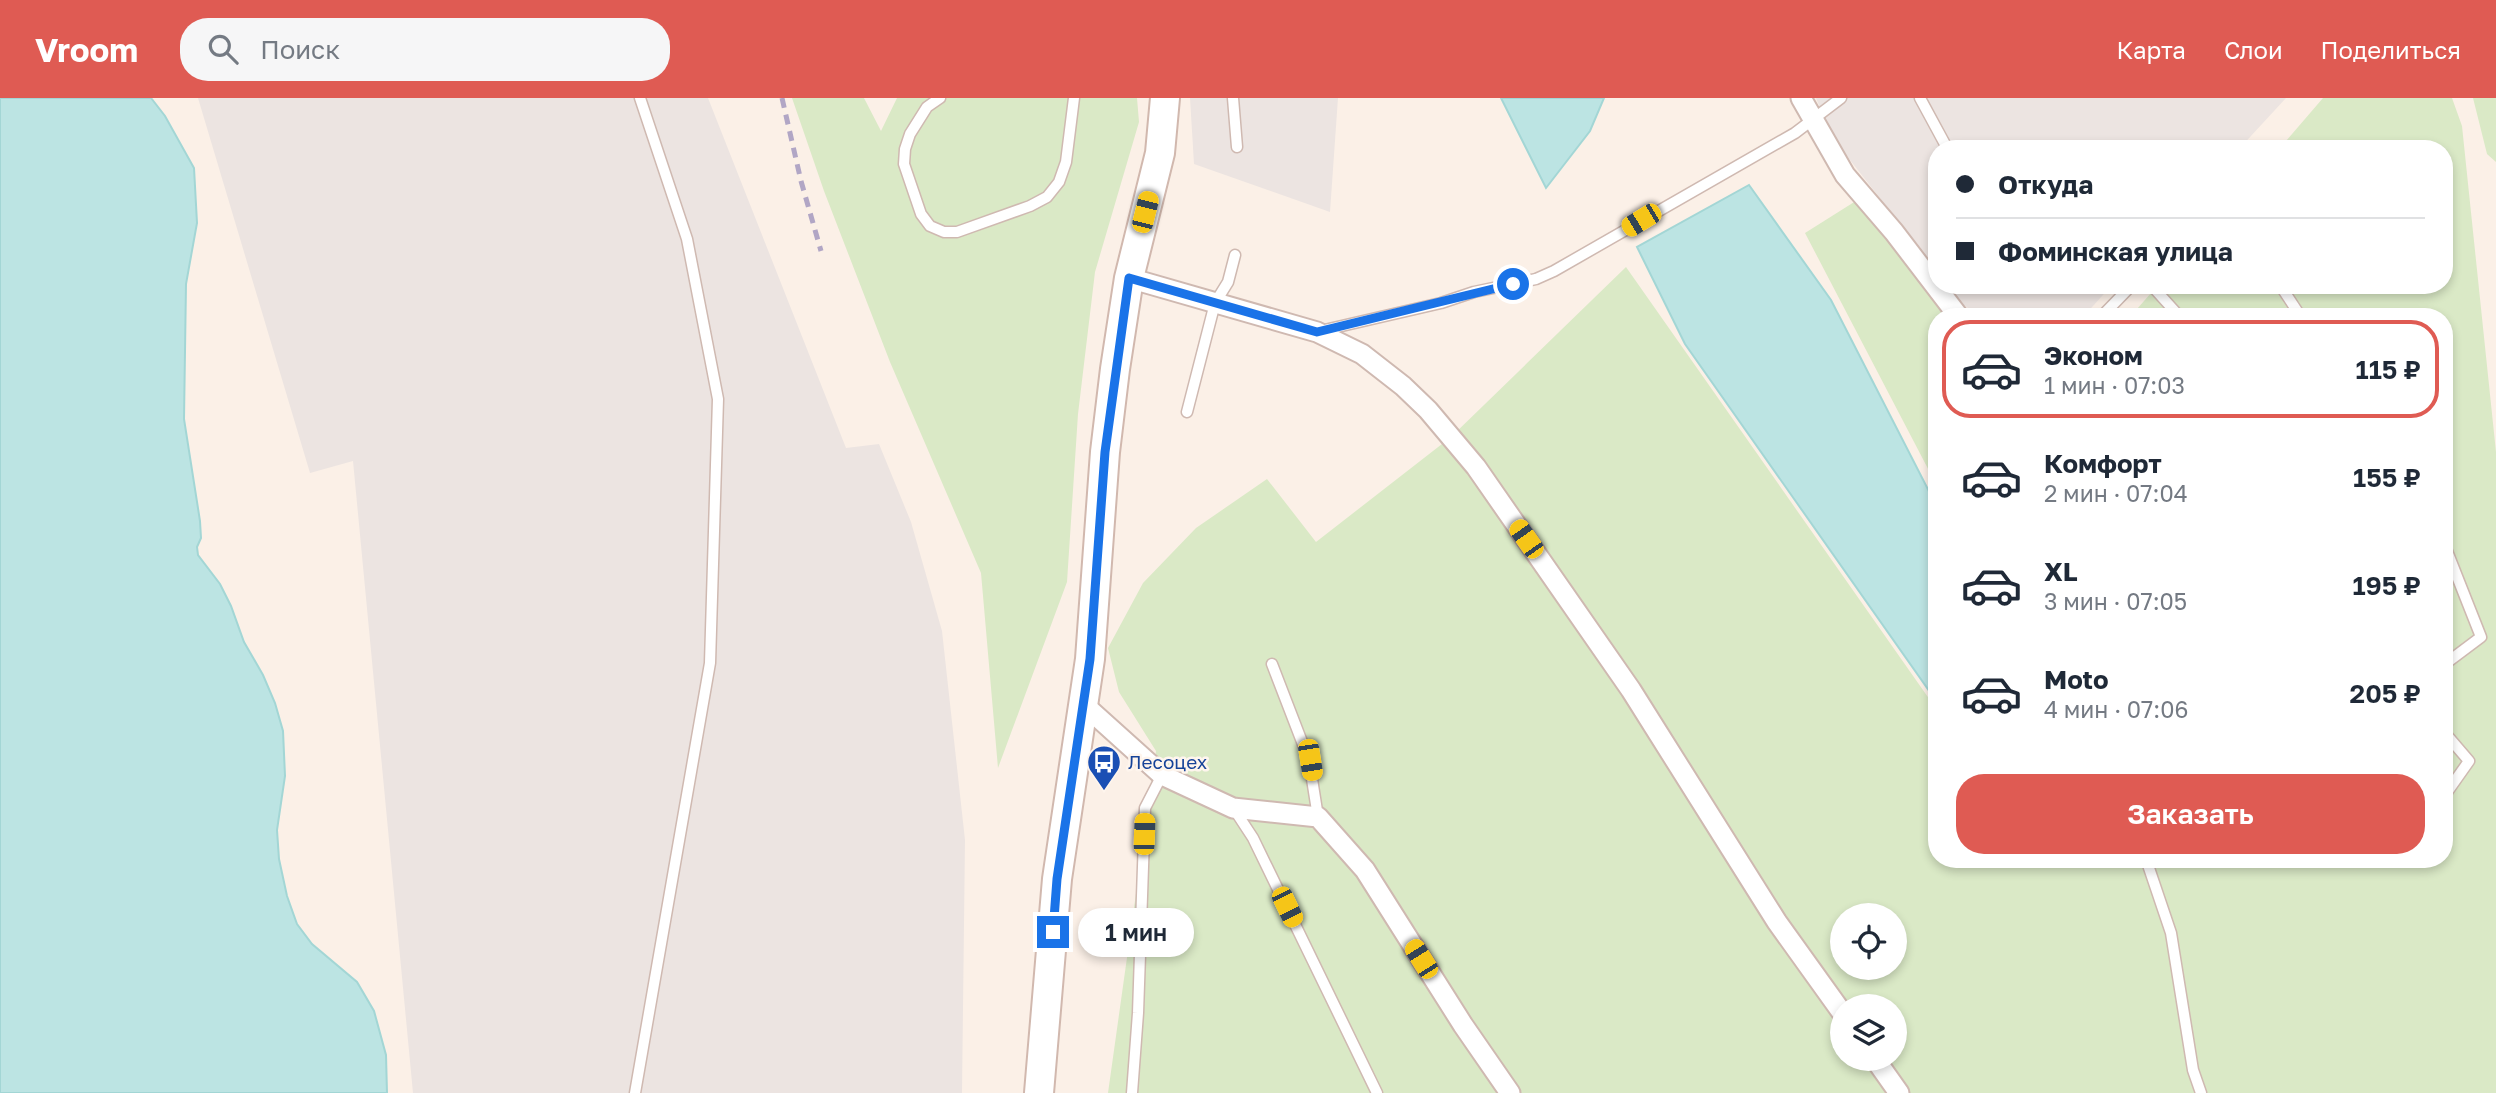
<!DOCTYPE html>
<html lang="ru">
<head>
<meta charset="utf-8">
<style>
  :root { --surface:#fff; --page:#f6f6f7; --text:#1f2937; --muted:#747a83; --line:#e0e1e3; --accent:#df5b53 }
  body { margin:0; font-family:"Golos Text",sans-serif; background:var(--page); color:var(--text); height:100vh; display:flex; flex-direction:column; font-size:26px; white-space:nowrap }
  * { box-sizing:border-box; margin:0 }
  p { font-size:23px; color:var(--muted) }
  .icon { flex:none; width:38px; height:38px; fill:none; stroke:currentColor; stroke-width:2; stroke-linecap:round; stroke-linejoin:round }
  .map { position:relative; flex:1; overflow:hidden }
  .side { position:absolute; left:1928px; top:210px; width:525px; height:560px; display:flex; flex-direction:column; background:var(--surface); border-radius:28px; box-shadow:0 4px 10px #0003 }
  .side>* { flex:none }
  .hud { position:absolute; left:1928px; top:42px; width:525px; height:154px; border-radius:28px; box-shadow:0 4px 10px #0003; display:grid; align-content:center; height:154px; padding:0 28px; background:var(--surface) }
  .buttons { position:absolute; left:1830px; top:805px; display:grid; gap:14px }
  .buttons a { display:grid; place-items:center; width:77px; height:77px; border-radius:50%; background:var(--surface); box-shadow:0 4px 10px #0003; font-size:35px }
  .end { position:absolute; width:32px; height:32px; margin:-16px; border:9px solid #1a73e8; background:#fff; box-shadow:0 0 0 4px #fff }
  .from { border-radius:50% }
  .bubble { position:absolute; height:49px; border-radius:24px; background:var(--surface); box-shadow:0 4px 10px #0003; font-size:23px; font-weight:600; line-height:49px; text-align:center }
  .car { position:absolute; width:21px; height:42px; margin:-21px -10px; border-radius:9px; box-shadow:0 0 5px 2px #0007; background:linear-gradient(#f5c518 24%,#345 0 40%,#f5c518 0 76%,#345 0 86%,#f5c518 0) }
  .hud b { display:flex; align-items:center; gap:24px; height:66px; font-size:26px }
  .hud b+b { border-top:2px solid var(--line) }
  .hud i { width:18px; height:18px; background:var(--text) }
  ul { padding:12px 0 0; list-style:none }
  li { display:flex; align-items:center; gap:21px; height:98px; margin:0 14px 10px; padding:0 14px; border:4px solid transparent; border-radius:28px }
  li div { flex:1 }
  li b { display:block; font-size:26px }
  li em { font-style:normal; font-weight:600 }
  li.current { border-color:var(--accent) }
  li>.icon { width:63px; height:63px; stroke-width:1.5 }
  .primary-button { display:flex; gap:14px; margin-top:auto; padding:14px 28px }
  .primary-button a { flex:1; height:80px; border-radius:28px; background:var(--accent); color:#fff; font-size:28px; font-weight:600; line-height:80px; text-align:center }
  header { display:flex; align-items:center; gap:42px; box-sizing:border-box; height:98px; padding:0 35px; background:var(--accent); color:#fff }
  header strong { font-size:33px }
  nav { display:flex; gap:38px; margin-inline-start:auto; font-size:24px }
  .search { width:490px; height:63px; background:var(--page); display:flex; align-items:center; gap:18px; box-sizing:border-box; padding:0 24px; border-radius:28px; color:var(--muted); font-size:26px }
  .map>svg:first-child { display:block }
  .industrial { fill:#ece4e1 }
  .green { fill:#dae9c6; fill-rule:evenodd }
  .water { fill:#bce4e3; stroke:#a3d6d5; stroke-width:2 }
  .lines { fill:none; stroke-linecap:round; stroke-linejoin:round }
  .lane-casing { stroke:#cfb9b1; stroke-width:13 }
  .street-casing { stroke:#cfb9b1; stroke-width:23 }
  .secondary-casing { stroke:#d1b8ae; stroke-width:32 }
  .lane { stroke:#fff; stroke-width:10 }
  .street { stroke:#fff; stroke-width:19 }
  .secondary { stroke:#fff; stroke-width:28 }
  .rail { stroke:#b1a6c5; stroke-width:5; stroke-dasharray:10 7; stroke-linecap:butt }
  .route { stroke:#1a73e8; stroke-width:9 }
  .labels { text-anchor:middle; stroke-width:5; stroke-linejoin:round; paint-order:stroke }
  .transit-label { font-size:19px; fill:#164399; stroke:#fef5ed; text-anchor:start }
</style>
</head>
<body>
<header>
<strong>Vroom</strong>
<div class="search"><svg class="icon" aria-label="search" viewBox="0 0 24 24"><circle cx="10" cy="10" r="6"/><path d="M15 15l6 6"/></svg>Поиск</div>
<nav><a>Карта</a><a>Слои</a><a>Поделиться</a></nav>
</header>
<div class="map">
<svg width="2496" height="995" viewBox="0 0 2496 995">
  <rect width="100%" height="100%" fill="#fbf0e7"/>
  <g class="industrial">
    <polygon points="198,0 708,0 846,350 879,346 911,424 942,533 965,742 962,995 413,995 353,363 310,375"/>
    <polygon points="1190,0 1338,0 1330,114 1194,66"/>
    <polygon points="1816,0 2286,0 2239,51 1937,51 1937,173 1832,39"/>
    <polygon points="1948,187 2112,187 2083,219 1979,219 1963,206"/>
  </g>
  <g class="green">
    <polygon points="792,0 864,0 881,33 897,0 1137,0 1139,24 1095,174 1078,316 1067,484 998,670 981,475 890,264 824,93"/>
    <path d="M 2323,0 L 2452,0 L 2462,28 L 2496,354 L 2496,995 L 1108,995 L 1156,653 L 1119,594 L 1108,550 L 1143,485 L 1196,430 L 1267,381 L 1316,444 L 1451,339 L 1626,169 L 1937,612 L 1937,761 L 2445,761 L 2445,219 L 2130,219 L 2158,187 L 2445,187 L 2445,51 L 2279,51 ZM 1843,817 L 1895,817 L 1895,870 L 1843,870 ZM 1843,908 L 1895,908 L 1895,961 L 1843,961 Z"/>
    <polygon points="2473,0 2496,0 2496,64 2487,56"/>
    <polygon points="1859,101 1954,219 1937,219 1937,388 1805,135"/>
  </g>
  <g class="water">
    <polygon points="0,0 151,0 165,18 194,70 197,125 186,186 184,321 200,423 201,440 197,449 198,457 220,486 231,508 244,544 263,577 275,605 283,633 285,678 277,732 279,761 287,798 297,826 312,846 357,884 374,913 386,957 387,995 0,995"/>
    <polygon points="1501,0 1604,0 1590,33 1546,90"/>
    <polygon points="1749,87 1831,202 1937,409 1937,604 1685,246 1637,149"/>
  </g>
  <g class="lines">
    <g class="lane-casing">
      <g id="lane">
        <polyline points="940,0 927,9 910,36 905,51 904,66 921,116 930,128 944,134 957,134 1030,108 1047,99 1059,84 1066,64 1074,0"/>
        <polyline points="1233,0 1237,49"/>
        <polyline points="1920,0 1946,48"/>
        <polyline points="2280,187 2301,219"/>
        <polyline points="2101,219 2131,188 2152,188 2180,219"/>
        <polyline points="1320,233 1441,205 1474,194 1536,181 1554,173 1795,35 1841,0"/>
        <polyline points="1187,314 1215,205 1228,184 1235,157"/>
        <polyline points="2445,448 2481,539 2445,566"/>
        <polyline points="1272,566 1309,662 1318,719"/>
        <polyline points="2445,635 2469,663 2445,697"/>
        <polyline points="1234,711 1253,740 1377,995"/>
        <polyline points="2146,761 2171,835 2193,972 2201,995"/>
        <polyline points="635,995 710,565 718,301 687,141 640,0"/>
        <polyline points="1132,995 1138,915 1145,710 1162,677"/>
      </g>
    </g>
    <g class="street-casing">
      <g id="street">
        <polyline points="1801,0 1845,77 1894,134 1959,219"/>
        <polyline points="1129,180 1317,234 1362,256 1403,288 1428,312 1476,369 1631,592 1777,824 1843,916"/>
        <polyline points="1082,605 1162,677 1233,710 1318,719 1365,772 1463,927 1510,995"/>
        <polyline points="1875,961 1899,995"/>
      </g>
    </g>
    <g class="secondary-casing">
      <polyline id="secondary" points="1039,995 1057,781 1090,561 1105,354 1115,271 1129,180 1160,55 1165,0"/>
    </g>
    <use href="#lane" class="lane"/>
    <use href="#street" class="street"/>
    <use href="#secondary" class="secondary"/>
    <polyline class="rail" points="782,0 801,83 821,153"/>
  </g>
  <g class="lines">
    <polyline class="route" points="1053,834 1057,781 1090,561 1105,354 1129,180 1317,234 1513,186"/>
  </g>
  <defs>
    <g id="bus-pin" transform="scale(1.75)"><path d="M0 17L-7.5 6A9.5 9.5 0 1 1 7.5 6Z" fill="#1a4fb4" stroke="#fef5ed"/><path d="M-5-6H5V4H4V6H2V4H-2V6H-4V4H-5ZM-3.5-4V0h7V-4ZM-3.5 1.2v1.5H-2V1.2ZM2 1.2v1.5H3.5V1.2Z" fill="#fff"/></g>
  </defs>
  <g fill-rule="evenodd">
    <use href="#bus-pin" x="1104" y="664"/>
  </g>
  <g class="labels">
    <g class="transit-label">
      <text x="1128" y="671">Лесоцех</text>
    </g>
  </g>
</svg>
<div class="buttons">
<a><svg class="icon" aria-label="locate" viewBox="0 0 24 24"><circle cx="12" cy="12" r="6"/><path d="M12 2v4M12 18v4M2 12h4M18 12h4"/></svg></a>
<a><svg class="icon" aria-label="layers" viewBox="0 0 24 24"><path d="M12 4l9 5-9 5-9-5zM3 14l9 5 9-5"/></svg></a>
</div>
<i class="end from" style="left:1513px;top:186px"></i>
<i class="end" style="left:1053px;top:834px"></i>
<div class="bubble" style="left:1078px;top:810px;width:116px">1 мин</div>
<i class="car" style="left:1145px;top:114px;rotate:14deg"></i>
<i class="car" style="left:1641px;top:122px;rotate:239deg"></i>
<i class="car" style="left:1526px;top:441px;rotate:325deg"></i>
<i class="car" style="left:1310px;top:662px;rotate:171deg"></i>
<i class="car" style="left:1144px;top:736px;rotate:2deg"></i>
<i class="car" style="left:1287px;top:809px;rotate:154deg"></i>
<i class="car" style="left:1421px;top:861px;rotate:328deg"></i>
<div class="hud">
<b><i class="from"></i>Откуда</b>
<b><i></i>Фоминская улица</b>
</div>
<section class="side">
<ul>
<li class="current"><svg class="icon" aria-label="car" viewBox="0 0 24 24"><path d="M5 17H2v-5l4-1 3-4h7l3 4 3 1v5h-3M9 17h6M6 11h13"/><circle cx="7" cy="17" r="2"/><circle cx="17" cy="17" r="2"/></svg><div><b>Эконом</b><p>1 мин · 07:03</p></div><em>115 ₽</em></li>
<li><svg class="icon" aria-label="car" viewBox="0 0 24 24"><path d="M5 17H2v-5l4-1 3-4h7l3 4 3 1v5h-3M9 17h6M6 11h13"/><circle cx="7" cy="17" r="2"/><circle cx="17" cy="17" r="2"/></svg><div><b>Комфорт</b><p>2 мин · 07:04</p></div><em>155 ₽</em></li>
<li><svg class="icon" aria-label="car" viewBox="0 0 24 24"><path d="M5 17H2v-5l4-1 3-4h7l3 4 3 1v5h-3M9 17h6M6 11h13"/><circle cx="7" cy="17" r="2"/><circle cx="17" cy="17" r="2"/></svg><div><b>XL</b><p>3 мин · 07:05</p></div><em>195 ₽</em></li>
<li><svg class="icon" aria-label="car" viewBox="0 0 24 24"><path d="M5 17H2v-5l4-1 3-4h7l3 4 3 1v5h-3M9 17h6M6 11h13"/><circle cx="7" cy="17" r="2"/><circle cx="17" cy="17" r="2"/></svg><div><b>Moto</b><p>4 мин · 07:06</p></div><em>205 ₽</em></li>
</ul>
<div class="primary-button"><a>Заказать</a></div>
</section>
</div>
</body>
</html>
